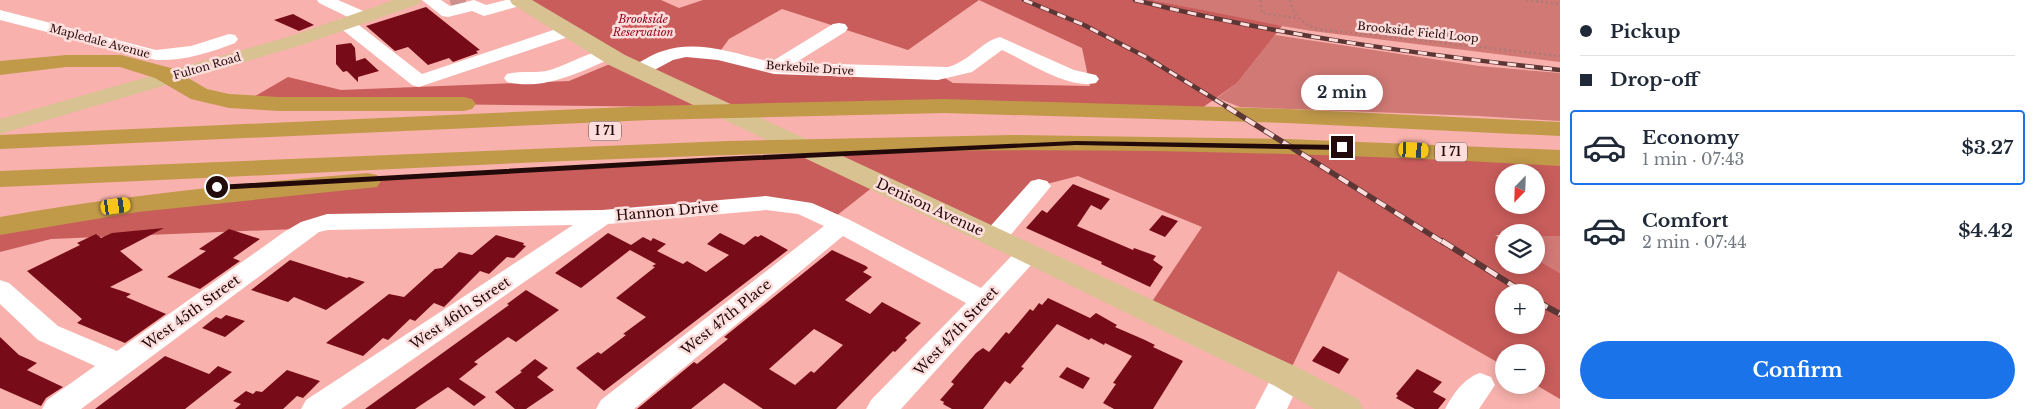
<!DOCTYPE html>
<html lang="en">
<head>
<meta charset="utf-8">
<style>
  :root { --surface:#fff; --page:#f2f2f3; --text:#1f2937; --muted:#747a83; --line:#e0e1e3; --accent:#1a73e8 }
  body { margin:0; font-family:"Libre Baskerville",serif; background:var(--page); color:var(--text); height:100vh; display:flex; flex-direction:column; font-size:19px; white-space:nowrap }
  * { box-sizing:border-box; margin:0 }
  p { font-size:16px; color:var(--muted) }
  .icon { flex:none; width:28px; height:28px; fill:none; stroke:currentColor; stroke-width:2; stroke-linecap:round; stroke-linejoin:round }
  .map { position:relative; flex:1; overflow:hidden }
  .details { display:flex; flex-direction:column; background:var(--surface); width:475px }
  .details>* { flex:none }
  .top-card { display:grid; align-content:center; height:110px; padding:0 20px; background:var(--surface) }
  .needle { width:32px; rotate:203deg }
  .buttons { position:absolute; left:1495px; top:164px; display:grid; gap:10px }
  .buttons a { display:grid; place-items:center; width:50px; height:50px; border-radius:50%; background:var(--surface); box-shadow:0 2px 12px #0003; font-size:25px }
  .end { position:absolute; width:22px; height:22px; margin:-11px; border:6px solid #230a0a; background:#fff; box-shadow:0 0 0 2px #fff }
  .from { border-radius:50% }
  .bubble { position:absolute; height:35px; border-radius:18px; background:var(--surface); box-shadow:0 2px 12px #0003; font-size:16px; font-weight:800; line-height:35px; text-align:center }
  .car { position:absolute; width:15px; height:30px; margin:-15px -8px; border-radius:6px; box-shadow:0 0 4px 1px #0007; background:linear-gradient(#f5c518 24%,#345 0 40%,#f5c518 0 76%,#345 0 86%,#f5c518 0) }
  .top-card b { display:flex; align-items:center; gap:18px; height:48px; font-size:19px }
  .top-card b+b { border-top:1px solid var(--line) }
  .top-card i { width:12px; height:12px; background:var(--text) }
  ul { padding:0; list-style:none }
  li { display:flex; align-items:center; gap:15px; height:75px; margin:0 10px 8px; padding:0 10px; border:2px solid transparent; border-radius:5px }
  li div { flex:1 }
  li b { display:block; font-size:19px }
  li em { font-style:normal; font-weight:800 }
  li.active { border-color:var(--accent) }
  li>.icon { width:45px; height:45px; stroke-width:1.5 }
  .cta { display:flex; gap:10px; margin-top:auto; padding:10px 20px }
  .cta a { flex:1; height:58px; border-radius:30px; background:var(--accent); color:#fff; font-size:20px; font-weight:800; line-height:58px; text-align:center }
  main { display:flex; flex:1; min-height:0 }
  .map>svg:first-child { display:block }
  .green { fill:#d07975 }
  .forest { fill:#c85d5b; fill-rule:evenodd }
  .building { fill:#770b18; fill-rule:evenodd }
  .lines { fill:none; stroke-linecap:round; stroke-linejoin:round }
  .minor-tunnel { stroke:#cd908c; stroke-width:18; stroke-dasharray:18 9; stroke-linecap:butt }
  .path { stroke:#b17976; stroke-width:2.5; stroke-dasharray:2 3; stroke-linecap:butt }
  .minor { fill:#fff; fill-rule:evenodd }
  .major { fill:#d9c292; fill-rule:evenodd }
  .highway { fill:#c09949; fill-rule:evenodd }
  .rail-far2-casing { stroke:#5b3635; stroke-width:4.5 }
  .rail-far1-casing { stroke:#5b3635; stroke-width:5.5 }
  .rail-casing { stroke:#5b3635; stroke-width:6 }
  .rail-far2 { stroke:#fddedc; stroke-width:3; stroke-dasharray:9; stroke-linecap:butt }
  .rail-far1 { stroke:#fddedc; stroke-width:4; stroke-dasharray:11; stroke-linecap:butt }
  .rail { stroke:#fddedc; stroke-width:4.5; stroke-dasharray:13; stroke-linecap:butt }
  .route { fill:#230a0a }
  .labels { text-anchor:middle; stroke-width:5; stroke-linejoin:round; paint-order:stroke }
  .far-park-label { font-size:11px; font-style:italic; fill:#92001a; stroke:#fddedc }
  .far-street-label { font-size:11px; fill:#230a0a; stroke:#fddedc }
  .shield { fill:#fddedc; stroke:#644a49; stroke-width:1 }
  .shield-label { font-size:12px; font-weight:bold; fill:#230a0a }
  .street-label { font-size:14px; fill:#230a0a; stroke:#fddedc }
</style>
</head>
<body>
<main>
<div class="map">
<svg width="1560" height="409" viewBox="0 0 1560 409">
  <rect width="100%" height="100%" fill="#f8b1ac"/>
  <g class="green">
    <polygon points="1154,0 1560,0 1560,62 1312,31 1253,21"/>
    <polygon points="1275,35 1479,66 1560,73 1560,121 1479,116 1240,107 1217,98 1237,83"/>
    <polygon points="1536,236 1560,236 1560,273 1536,259"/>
  </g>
  <g class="forest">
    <path d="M 519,0 L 661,0 L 679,8 L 703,0 L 1153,0 L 1282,26 L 1237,83 L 1195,113 L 245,102 L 288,77 L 341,90 L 569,81 L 617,61 ZM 979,0 L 1082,48 L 1090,86 L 953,83 L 938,74 L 774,68 L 718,54 L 729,39 L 782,9 L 908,50 Z"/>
    <path d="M 984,147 L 1560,158 L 1560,236 L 1536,236 L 1536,232 L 1504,232 L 1504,235 L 1495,235 L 1504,241 L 1504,265 L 1536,265 L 1536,259 L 1560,273 L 1560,399 L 1536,385 L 1536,352 L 1504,352 L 1504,366 L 1338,271 L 1287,377 L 1147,309 L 1202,227 L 1078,176 L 1039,186 L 995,237 L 878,183 L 831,220 L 804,208 L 51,239 L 0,252 L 0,226 L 229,192 L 433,176 ZM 1504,172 L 1536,172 L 1536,205 L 1504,205 ZM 1504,292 L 1536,292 L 1536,325 L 1504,325 Z"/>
  </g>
  <g class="building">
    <polygon points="426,7 480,50 476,51 478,53 453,62 449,58 428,65 408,47 395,51 366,26"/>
    <polygon points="293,14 314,25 299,31 274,20"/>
    <polygon points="351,43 355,48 356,61 365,58 379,71 358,77 358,82 347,71 343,72 336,64 336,45"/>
    <polygon points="1073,184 1110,199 1101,210 1091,205 1077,226 1133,250 1134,248 1156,256 1153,260 1163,267 1150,287 1101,264 1102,262 1026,228 1042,210 1047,213"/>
    <polygon points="1162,215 1178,221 1165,237 1149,230"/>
    <polygon points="164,228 120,251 143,270 110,287 131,294 126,297 166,314 125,343 77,323 82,319 27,271 80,245 77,243 96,234 101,238 112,233"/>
    <polygon points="229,229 260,239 233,258 240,261 200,289 167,277 206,251 199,249"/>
    <polygon points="608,233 631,245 643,237 651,241 653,238 666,244 657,251 683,264 687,261 706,272 729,255 707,244 720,233 744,245 755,236 758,237 761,235 788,250 604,391 576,368 598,352 601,354 626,335 623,334 646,317 616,298 655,267 652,266 656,264 630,250 581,288 555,273"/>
    <polygon points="496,235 524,243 523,245 526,246 514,258 507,257 489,274 480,271 444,307 434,303 415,321 410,319 388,340 383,338 363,356 326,343 389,294 404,297 435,269 442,268 459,252 472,255"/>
    <path d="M 832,250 L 866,266 L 868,268 L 863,272 L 872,277 L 845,300 L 870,314 L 882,302 L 921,323 L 905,338 L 907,340 L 895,352 L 893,351 L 836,409 L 763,409 L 724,383 L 691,409 L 637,409 L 694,362 L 697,364 L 728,339 L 724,337 ZM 814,329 L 843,345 L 814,373 L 811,371 L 795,385 L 769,369 Z"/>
    <polygon points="290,260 347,278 349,277 365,282 326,310 294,297 288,302 251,290"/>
    <polygon points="526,290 559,310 516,342 508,337 474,362 478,364 459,379 486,397 474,406 448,387 415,409 365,409 509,305 507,304"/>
    <polygon points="1048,298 1090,318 1096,313 1117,325 1115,327 1145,340 1155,345 1153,347 1183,361 1153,409 1114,409 1103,403 1116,384 1113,383 1132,356 1105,343 1104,345 1091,338 1089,340 1057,324 1021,367 1024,368 1010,384 1005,381 983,409 952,409 943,404 944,402 940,400 954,384 951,382 976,353 983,348 989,352 1006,332 1009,334 1030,309 1033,311 1039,303 1042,305"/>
    <polygon points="226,315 245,321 225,337 202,328 216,317 221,319"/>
    <polygon points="0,337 19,355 37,363 27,370 63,387 46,398 41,406 0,388"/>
    <polygon points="1323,346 1349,359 1339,374 1312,361"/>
    <polygon points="165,356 209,374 218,366 232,372 185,409 95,409"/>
    <polygon points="535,359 548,368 537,377 554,390 526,409 515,409 495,392 522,372 520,371"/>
    <polygon points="1067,367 1090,378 1083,389 1059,377"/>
    <polygon points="1417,369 1442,382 1433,392 1446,399 1438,409 1415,409 1396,398 1398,396 1396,394"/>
    <polygon points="287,370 320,381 303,398 297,396 283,409 235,409 241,404 233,401 246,391 253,394 256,391 262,392"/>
  </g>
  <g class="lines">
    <polyline class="minor-tunnel" points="451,5 466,1"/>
    <g class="path">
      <polyline points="1260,0 1262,13 1296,18"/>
      <path d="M 1290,0 C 1293,16 1302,23 1317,29 L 1560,56"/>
      <polyline points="1526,0 1560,4"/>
    </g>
    <g class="minor">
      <polygon points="317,0 338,0 368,13 370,17 368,21 356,21 319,3"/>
      <polygon points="422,0 441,0 450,6 474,0 486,5 506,0 529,1 527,4 484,16 472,11 448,17 442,16"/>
      <path d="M 0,10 L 156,50 L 191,46 L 229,34 L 235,35 L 238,39 L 235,43 C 209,53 184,61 156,60 L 0,20 Z"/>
      <polygon points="345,18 351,19 422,74 562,27 568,26 574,27 577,31 574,35 419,87 412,85 339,27 336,23 339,19"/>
      <path d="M 839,23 L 845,24 L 848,28 L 845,32 L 795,63 L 948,67 C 970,61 982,41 1000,37 L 1074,70 L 1096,75 L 1099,79 L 1096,83 C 1069,90 1026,61 1002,50 L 972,72 L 938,80 L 774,74 L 718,60 L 686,57 L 673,60 L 645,75 L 638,77 L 631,75 L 629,71 L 631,67 C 641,62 652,54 663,51 C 697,39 737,54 771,62 L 833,24 Z"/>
      <path d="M 606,49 L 612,50 L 615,54 L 612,58 C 580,72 544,91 507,82 L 504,78 L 507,74 C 522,70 536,74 550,70 C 569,64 587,53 606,49 Z"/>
      <polygon points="1039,179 1047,181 1051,186 1047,191 1004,243 995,245 986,243 983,237 986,231 1031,181"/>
      <polygon points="766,196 812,203 850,220 981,288 1020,247 1029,245 1038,247 1042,253 901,409 866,409 871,400 966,303 843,236 634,409 596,409 601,400 824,226 798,214 766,210 608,224 341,409 301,409 306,400 573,225 328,230 319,232 81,409 42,409 47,400 95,366 38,340 0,304 0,280 9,283 58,326 117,351 284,232 301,222 327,214 602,210"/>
      <polygon points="1287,366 1298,369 1302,377 1287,409 1255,409 1276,369"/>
      <path d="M 1480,373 L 1491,377 L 1495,385 L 1479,409 L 1445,409 C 1453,394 1464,378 1480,373 Z"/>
    </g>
    <g class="major">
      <polygon points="394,0 421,0 419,4 305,44 0,134 0,119 291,36"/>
      <polygon points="510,0 532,0 625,55 1299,368 1358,399 1363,409 1314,409 1275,386 1019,260 609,65 512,4"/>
    </g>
    <g class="highway">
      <polygon points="66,55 121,55 171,68 207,89 229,94 279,97 464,97 472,99 476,104 472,109 464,111 279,111 229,108 191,99 155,78 120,67 66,67 0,75 0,61"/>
      <polygon points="944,99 1287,109 1560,122 1560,136 1287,123 944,113 650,120 0,149 0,135 650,106"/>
      <path d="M 1013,135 L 1287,139 L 1560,150 L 1560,166 C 1348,154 1137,148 925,151 C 616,154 308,175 0,187 L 0,171 L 727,141 Z"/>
      <path d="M 368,173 L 377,175 L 381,181 L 377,187 L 138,212 L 0,235 L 0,217 C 122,195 245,183 368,173 Z"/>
    </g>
    <g class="rail-far2-casing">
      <g id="rail-far2">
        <polyline points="1024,0 1084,25 1146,57 1229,108"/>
        <path d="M 1135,0 C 1275,35 1417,54 1560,70"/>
      </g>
    </g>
    <g class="rail-far1-casing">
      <polyline id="rail-far1" points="1227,107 1444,243"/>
    </g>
    <g class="rail-casing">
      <g id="rail">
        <polyline points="1442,241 1523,292"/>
        <polyline points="1536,301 1560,314"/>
      </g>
    </g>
    <use href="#rail-far2" class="rail-far2"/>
    <use href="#rail-far1" class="rail-far1"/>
    <use href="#rail" class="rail"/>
  </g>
  <polygon class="route" points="1076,141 1342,145 1346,147 1342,150 1076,145 719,162 217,190 213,187 217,185 719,157"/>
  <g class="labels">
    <g class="far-park-label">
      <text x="643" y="23">Brookside<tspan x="643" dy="13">Reservation</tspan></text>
    </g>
    <g class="far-street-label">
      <text transform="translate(1418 32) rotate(6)" y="4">Brookside Field Loop</text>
      <text transform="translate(100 41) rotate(15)" y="4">Mapledale Avenue</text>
      <text transform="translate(207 66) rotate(-16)" y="4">Fulton Road</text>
      <text transform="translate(810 68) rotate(4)" y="4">Berkebile Drive</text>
    </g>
    <g class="shield">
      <rect x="589" y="121.5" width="32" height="19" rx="4"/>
      <rect x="1435" y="142.5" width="32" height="19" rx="4"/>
    </g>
    <g class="shield-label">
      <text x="605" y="135">I 71</text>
      <text x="1451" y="156">I 71</text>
    </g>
    <g class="street-label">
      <text transform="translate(930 207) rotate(25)" y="5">Denison Avenue</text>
      <text transform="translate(667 211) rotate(-5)" y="5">Hannon Drive</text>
      <text transform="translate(191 312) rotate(-36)" y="5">West 45th Street</text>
      <text transform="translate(460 313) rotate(-34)" y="5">West 46th Street</text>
      <text transform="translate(726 317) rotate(-39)" y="5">West 47th Place</text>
      <text transform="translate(956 331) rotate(-47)" y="5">West 47th Street</text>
    </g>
  </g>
</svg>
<div class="buttons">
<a><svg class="needle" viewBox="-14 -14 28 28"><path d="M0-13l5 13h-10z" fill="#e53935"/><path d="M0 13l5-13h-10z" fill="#747a83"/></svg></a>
<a><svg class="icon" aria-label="layers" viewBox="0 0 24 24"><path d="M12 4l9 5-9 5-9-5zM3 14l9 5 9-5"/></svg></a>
<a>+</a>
<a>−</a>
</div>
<i class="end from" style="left:217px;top:187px"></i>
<i class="end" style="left:1342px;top:147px"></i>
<div class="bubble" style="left:1301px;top:75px;width:82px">2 min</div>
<i class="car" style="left:1414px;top:150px;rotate:93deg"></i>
<i class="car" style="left:116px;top:206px;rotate:82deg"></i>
</div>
<section class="details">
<div class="top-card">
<b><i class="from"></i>Pickup</b>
<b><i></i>Drop-off</b>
</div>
<ul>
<li class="active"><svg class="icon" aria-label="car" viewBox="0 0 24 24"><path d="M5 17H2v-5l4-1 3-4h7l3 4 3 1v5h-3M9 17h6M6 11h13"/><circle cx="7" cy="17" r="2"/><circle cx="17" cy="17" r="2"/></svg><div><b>Economy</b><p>1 min · 07:43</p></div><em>$3.27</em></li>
<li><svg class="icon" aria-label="car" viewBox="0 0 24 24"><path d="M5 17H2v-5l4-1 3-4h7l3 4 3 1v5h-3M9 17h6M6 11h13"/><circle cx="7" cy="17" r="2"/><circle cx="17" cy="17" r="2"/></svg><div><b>Comfort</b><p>2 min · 07:44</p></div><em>$4.42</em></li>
</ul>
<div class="cta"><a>Confirm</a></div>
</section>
</main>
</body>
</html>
